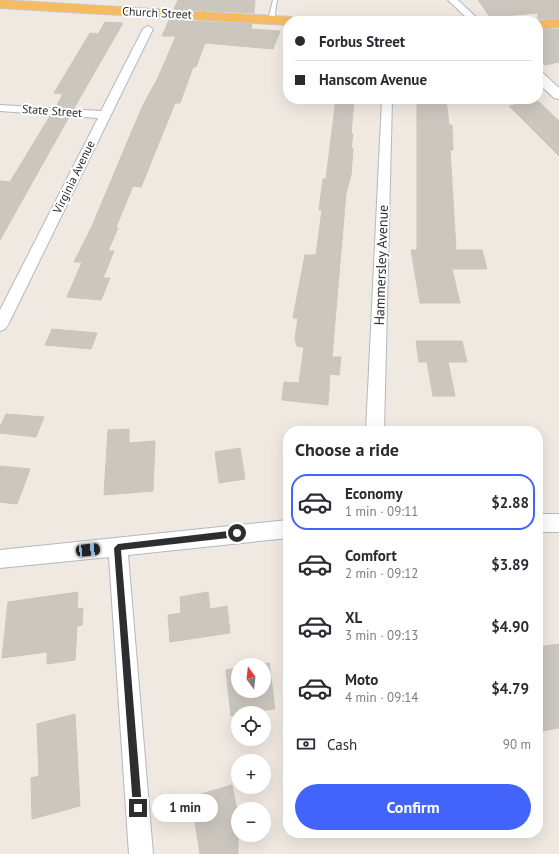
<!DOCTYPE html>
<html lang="en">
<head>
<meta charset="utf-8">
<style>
  :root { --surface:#fff; --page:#f7f7f7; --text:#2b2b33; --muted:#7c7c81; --line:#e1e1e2; --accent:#4264fb }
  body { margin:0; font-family:"PT Sans",sans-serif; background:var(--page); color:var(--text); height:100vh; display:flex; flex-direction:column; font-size:15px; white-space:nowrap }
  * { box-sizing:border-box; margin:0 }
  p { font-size:13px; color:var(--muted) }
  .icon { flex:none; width:22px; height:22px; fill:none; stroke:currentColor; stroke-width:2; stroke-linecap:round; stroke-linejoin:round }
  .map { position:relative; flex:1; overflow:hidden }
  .side { position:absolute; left:283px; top:426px; width:260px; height:412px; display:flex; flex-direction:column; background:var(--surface); border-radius:16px; box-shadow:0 4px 16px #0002 }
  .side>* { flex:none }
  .banner { position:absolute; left:283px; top:16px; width:260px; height:88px; border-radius:16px; box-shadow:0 4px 16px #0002; display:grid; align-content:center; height:88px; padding:0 12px; background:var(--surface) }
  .needle { width:26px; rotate:345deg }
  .controls { position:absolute; left:231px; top:658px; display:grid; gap:8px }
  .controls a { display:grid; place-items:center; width:40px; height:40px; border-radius:50%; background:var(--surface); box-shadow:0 4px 16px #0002; font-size:20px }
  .end { position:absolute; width:18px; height:18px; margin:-9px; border:5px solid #2e2e2e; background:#fff; box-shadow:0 0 0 2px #fff }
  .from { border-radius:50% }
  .bubble { position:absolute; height:28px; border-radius:14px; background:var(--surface); box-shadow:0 4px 16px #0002; font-size:13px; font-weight:700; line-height:28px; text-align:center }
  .car { position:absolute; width:12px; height:24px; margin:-12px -6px; border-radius:5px; box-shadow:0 0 3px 1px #0007; background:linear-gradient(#222 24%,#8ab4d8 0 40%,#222 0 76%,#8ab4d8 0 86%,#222 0) }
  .banner b { display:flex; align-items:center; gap:14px; height:38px; font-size:15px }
  .banner b+b { border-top:1px solid var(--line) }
  .banner i { width:10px; height:10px; background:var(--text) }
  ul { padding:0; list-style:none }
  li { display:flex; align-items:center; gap:12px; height:56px; margin:0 8px 6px; padding:0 4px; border:2px solid transparent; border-radius:16px }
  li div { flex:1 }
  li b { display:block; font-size:15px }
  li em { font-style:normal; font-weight:700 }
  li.selected { border-color:var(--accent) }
  li>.icon { width:36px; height:36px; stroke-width:1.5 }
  h2 { padding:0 12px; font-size:18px; line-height:48px }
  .pay { display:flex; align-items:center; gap:10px; height:44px; padding:0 12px; font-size:15px }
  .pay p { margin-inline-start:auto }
  .action { display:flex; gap:8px; margin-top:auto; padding:8px 12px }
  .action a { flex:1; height:46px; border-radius:24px; background:var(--accent); color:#fff; font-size:16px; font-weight:700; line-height:46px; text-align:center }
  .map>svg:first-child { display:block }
  .building { fill:#cbc7bf; stroke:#cbc5ba }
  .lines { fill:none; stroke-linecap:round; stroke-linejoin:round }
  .service-casing { stroke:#b4b7c1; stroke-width:2 }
  .minor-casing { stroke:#b4b7c1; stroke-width:2 }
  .tertiary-casing { stroke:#b4b7c1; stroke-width:2 }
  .trunk-casing { stroke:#c9c9c9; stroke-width:2 }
  .service { fill:#fff; fill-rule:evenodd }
  .minor { fill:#fff; fill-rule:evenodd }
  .tertiary { fill:#fff; fill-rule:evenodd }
  .trunk { fill:#f8ba60; fill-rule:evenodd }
  .route { fill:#2e2e2e }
  .labels { text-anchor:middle; stroke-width:4; stroke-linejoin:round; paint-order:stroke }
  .far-street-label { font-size:12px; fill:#2e2e2e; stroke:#fff }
  .street-label { font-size:14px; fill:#2e2e2e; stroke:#fff }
</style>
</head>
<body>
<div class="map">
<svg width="559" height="854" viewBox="0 0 559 854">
  <rect width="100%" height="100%" fill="#efe9e1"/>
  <g class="building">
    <polygon points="178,0 255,0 254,13 174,9"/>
    <polygon points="478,0 559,0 559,18 538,19 538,13 490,17"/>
    <polygon points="169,20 252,24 251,29 280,31 273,49 205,43 196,67 193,67 180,103 175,103 141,187 133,186 116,227 118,228 108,251 114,251 103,278 110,278 101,300 67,297 82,262 74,262 92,226 143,105 157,80 176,36 162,36"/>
    <polygon points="105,22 123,23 74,108 56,107 63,94 54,93 90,33 98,34"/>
    <polygon points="559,29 559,62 545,65 538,59 538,30"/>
    <polygon points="336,99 354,99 351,134 353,134 351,148 353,148 351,175 346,193 332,357 341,357 339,375 330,374 328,405 282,400 284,382 299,383 304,347 297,346 295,339 298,318 293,318 305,255 316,255 322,210 319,210 323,179 326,179"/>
    <polygon points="417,99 446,99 449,125 452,125 453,150 450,150 456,250 482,250 487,269 452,269 460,303 420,303 411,250 417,250"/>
    <polygon points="537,100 559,121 559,156 509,106"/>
    <polygon points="50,116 69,117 0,240 0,181 10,182"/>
    <polygon points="52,329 97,333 91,349 45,345"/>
    <polygon points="416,341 462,341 467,362 448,362 455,396 433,396 427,362 419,362"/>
    <polygon points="6,414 44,417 36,437 0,433 0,427"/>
    <polygon points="129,429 129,443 155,441 153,491 104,495 108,430"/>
    <polygon points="240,448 245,479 219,483 215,452"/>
    <polygon points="0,466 30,469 17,504 0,502"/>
    <polygon points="78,592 77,609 83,608 82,625 77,626 75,660 47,664 47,652 2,658 8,602"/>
    <polygon points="208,592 210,609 227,606 230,633 170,642 168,615 181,613 180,597"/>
    <polygon points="559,644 559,728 542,731 538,718 538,647"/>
    <polygon points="269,663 275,709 238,713 238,715 231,716 226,670 238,668 238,691 264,691 264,665 257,665"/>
    <polygon points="75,714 80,806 32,819 31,778 39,776 37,724"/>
    <polygon points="232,785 238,816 238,854 200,854 191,797"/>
  </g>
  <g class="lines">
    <g class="service-casing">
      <polygon id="service" points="273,0 277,0 274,20 271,22 268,20"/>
    </g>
    <g class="minor-casing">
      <g id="minor">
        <polygon points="448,0 458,0 480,21 470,21"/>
        <polygon points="148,26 153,29 8,325 5,329 0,331 0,310 98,118 0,111 0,105 101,111 143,29"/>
        <polygon points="382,99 392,99 384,431 366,431"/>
        <rect x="538" y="514" width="21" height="18"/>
        <polygon points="288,520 288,538 128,555 153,854 129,854 109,557 0,568 0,550"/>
      </g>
    </g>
    <g class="tertiary-casing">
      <polygon id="tertiary" points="538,72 543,73 559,88 559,99 554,98 538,83"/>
    </g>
    <g class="trunk-casing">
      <g id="trunk">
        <polygon points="0,0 291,17 297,21 288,21 288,25 0,8"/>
        <polygon points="559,19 559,27 538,29 538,21"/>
      </g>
    </g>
    <use href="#service" class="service"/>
    <use href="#minor" class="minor"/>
    <use href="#tertiary" class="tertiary"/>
    <use href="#trunk" class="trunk"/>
  </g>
  <polygon class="route" points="237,530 241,533 237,537 121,550 142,808 138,813 133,808 114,548 118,544"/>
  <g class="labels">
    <g class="far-street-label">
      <text transform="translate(157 13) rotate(3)" y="4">Church Street</text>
      <text transform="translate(52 111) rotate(4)" y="4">State Street</text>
      <text transform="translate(74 177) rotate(-64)" y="4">Virginia Avenue</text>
    </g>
    <g class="street-label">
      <text transform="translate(381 265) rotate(-88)" y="5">Hammersley Avenue</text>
    </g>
  </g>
</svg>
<div class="controls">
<a><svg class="needle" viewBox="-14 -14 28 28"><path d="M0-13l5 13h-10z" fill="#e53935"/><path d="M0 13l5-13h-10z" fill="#7c7c81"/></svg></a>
<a><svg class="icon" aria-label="locate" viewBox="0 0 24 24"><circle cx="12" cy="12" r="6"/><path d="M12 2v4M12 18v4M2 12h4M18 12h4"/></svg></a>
<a>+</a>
<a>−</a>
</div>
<i class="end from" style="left:237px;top:533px"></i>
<i class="end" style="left:138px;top:808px"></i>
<div class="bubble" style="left:152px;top:794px;width:66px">1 min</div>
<i class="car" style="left:88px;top:550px;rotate:84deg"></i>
<div class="banner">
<b><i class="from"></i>Forbus Street</b>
<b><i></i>Hanscom Avenue</b>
</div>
<section class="side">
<h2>Choose a ride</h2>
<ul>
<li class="selected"><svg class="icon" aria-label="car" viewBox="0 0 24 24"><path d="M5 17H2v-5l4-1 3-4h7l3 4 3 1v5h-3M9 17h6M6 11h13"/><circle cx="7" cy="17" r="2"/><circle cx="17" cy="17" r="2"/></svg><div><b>Economy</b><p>1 min · 09:11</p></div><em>$2.88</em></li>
<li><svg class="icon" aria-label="car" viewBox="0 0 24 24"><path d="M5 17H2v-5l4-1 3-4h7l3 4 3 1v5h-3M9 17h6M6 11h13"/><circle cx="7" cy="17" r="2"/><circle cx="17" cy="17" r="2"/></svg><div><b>Comfort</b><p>2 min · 09:12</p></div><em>$3.89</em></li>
<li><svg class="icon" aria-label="car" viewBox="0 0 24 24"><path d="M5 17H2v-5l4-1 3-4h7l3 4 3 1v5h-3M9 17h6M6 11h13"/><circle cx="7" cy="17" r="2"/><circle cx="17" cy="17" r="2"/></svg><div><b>XL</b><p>3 min · 09:13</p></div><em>$4.90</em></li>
<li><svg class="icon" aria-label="car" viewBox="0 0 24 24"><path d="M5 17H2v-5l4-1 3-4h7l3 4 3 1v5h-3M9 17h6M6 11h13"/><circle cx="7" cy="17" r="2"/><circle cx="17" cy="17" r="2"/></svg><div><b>Moto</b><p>4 min · 09:14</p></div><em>$4.79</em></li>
</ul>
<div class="pay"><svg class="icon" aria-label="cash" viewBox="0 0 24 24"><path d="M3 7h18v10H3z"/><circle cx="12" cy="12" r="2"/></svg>Cash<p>90 m</p></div>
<div class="action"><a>Confirm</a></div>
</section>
</div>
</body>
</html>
